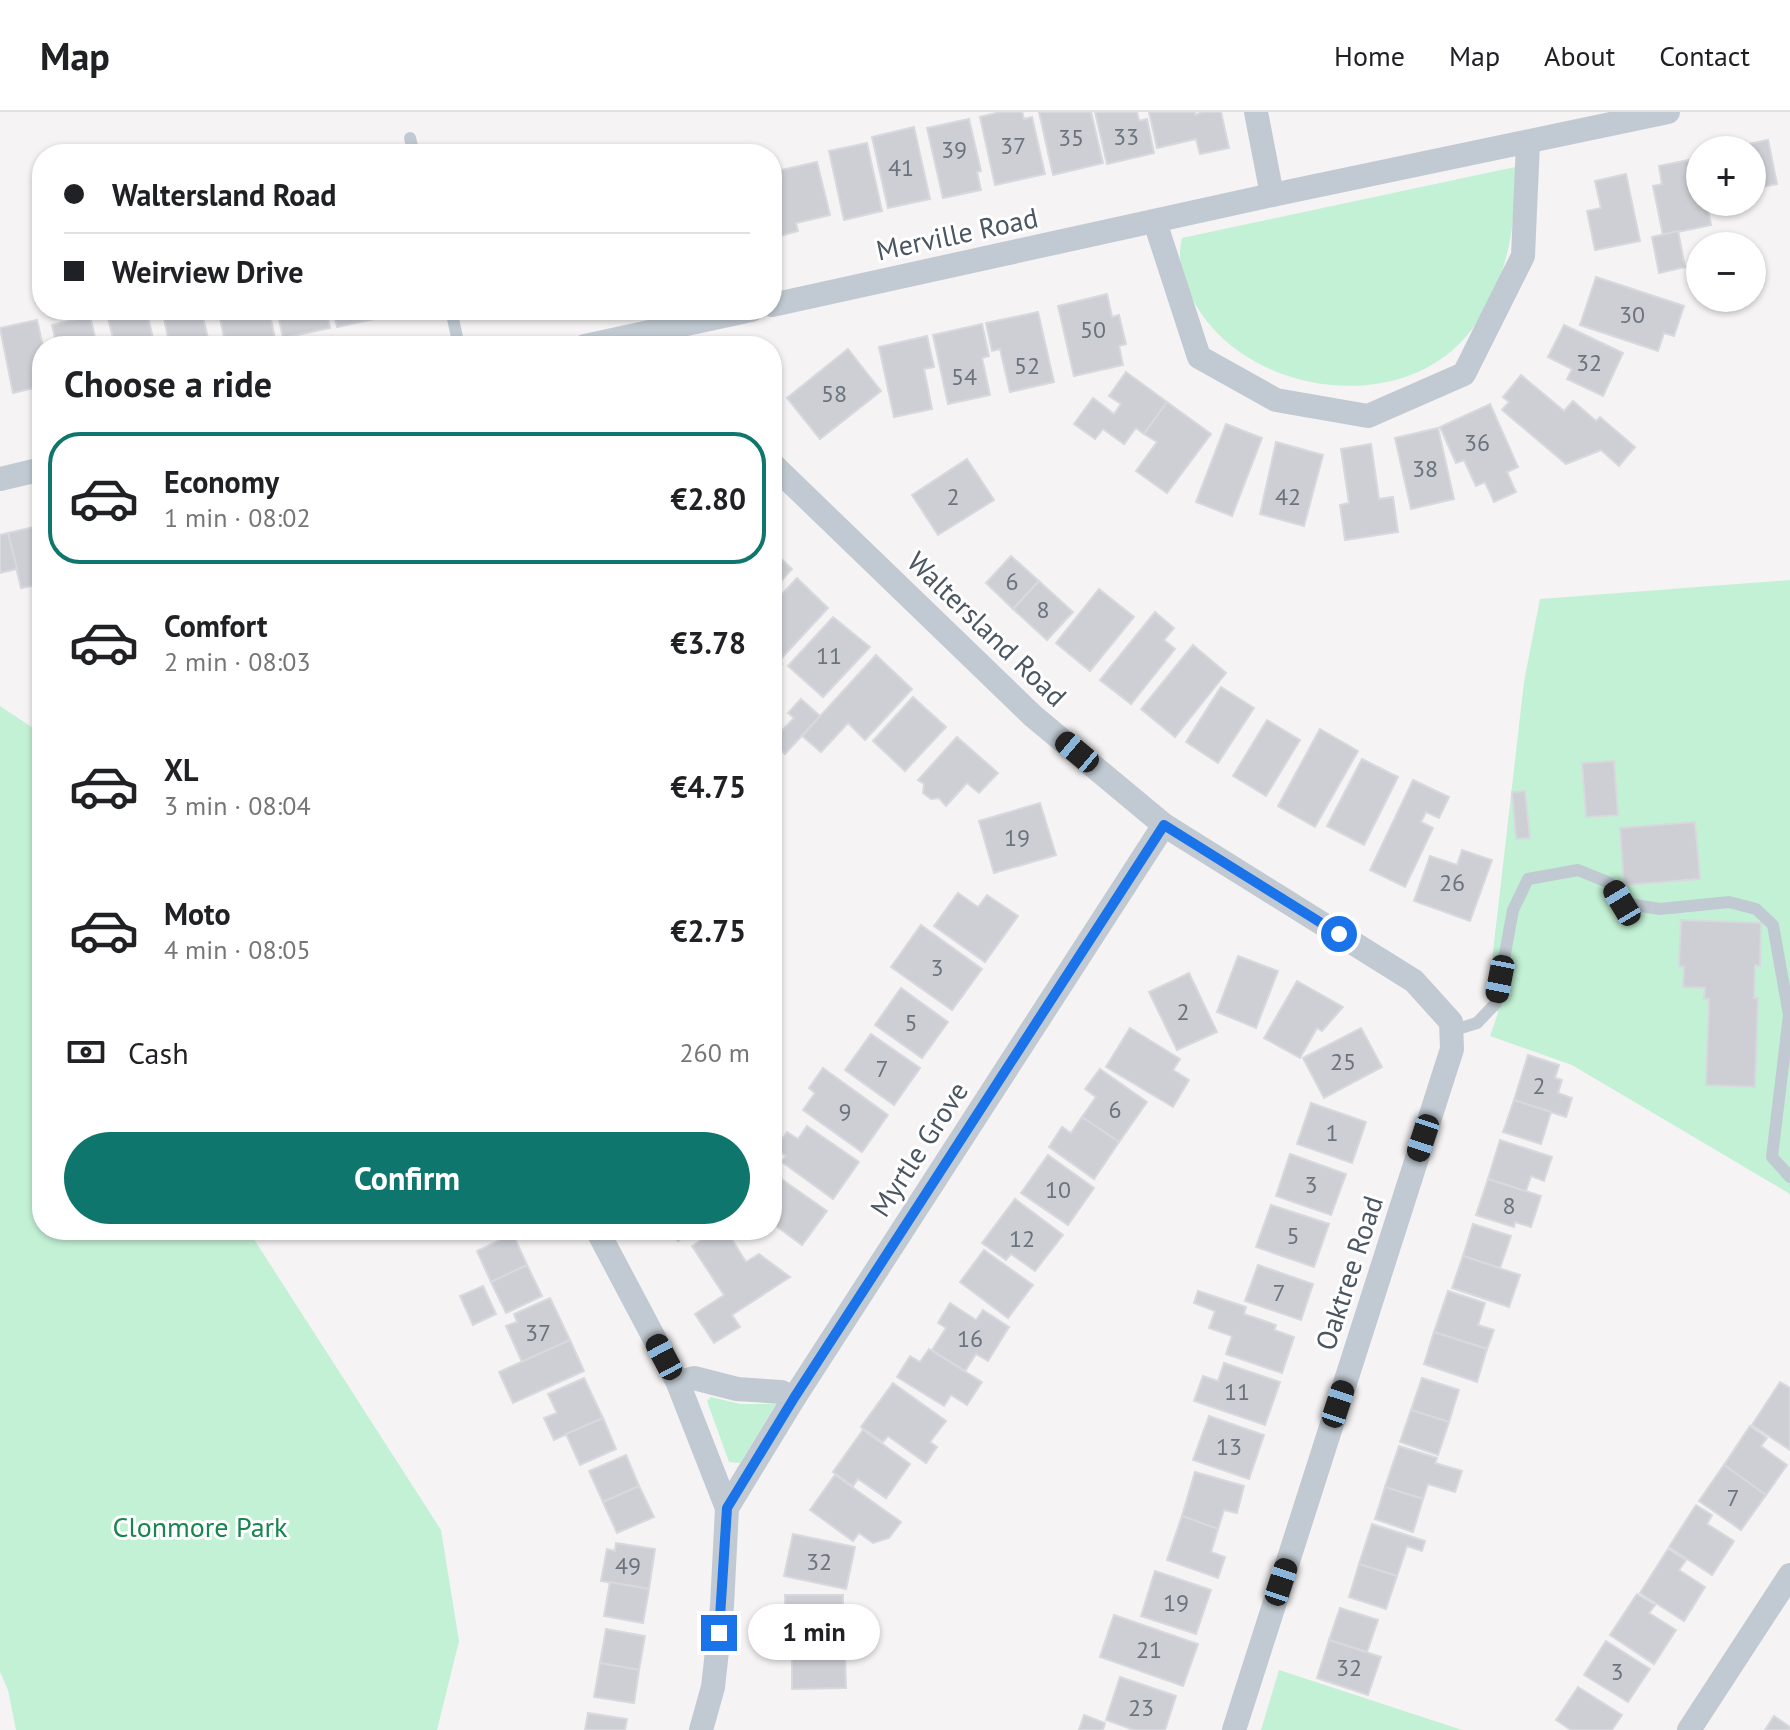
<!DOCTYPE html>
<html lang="en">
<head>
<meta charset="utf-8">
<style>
  :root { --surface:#fff; --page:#f2f2f2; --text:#202124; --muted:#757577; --line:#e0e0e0; --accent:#0f766e }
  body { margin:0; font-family:"PT Sans",sans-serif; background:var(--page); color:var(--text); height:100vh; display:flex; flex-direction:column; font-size:30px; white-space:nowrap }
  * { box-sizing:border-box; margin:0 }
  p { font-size:26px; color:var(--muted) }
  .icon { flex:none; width:44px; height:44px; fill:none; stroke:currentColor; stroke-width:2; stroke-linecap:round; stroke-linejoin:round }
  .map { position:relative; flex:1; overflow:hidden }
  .details { position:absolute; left:32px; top:224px; width:750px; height:904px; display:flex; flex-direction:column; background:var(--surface); border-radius:32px; box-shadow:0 2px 6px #0004 }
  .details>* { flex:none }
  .hud { position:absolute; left:32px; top:32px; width:750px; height:176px; border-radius:32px; box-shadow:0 2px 6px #0004; display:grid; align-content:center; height:176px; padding:0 32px; background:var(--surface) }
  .tools { position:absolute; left:1686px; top:24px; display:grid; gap:16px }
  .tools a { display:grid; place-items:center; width:80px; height:80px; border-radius:50%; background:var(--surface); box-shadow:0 2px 6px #0004; font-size:40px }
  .end { position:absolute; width:36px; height:36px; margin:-18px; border:10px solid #1a73e8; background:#fff; box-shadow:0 0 0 4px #fff }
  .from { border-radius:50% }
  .bubble { position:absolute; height:56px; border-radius:28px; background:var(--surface); box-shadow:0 2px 6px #0004; font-size:26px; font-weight:600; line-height:56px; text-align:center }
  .car { position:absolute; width:24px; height:48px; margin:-24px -12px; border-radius:10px; box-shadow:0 0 6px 2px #0007; background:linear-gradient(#222 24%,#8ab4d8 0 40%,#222 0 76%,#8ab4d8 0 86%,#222 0) }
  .hud b { display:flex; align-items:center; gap:28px; height:76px; font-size:30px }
  .hud b+b { border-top:2px solid var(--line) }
  .hud i { width:20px; height:20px; background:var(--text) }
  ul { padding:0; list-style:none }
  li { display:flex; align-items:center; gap:24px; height:132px; margin:0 16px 12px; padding:0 16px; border:4px solid transparent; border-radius:32px }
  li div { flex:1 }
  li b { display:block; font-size:30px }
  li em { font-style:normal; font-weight:600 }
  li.selected { border-color:var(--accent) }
  li>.icon { width:72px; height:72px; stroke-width:1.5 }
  h2 { padding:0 32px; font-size:36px; line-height:96px }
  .pay { display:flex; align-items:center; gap:20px; height:88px; padding:0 32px; font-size:30px }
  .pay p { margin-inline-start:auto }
  .cta { display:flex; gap:16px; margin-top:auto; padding:16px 32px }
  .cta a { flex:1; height:92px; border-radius:48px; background:var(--accent); color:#fff; font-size:32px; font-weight:600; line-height:92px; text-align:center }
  header { display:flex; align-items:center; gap:48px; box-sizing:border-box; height:112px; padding:0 40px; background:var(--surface); border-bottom:2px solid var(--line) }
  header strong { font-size:38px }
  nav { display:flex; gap:44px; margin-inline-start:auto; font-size:28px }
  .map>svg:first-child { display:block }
  .green { fill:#c3f1d5 }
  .building { fill:#cdcfd5; stroke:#d7d9de; stroke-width:2 }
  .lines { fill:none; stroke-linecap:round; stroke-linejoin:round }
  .service { stroke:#c1cad2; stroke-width:12 }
  .minor { stroke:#c1cad2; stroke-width:24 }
  .route { stroke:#1a73e8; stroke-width:10 }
  .labels { text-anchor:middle; stroke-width:6; stroke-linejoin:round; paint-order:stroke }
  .number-label { font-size:24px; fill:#6b747e }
  .street-label { font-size:28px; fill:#4a5661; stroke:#fff }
  .park-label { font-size:28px; fill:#17864f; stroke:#fff }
</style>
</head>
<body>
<header>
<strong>Map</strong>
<nav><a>Home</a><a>Map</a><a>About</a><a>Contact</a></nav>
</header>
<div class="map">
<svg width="1790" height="1618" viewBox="0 0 1790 1618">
  <rect width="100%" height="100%" fill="#f5f3f3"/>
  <g class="green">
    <path d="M 1515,55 C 1517,115 1506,180 1464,227 C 1394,304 1249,281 1197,195 C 1184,172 1176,151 1182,126 Z"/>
    <polygon points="1790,468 1790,1082 1572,953 1490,924 1498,901 1489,875 1524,570 1540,487"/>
    <polygon points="0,594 42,622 42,1118 248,1118 441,1418 459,1529 437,1618 16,1618 8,1578 0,1560"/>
    <polygon points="711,1285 740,1292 776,1292 740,1351 729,1350 707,1289"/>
    <polygon points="1279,1558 1462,1618 1261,1618"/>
  </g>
  <g class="building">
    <polygon points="1000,0 1022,0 1024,7 1032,5 1045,62 995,73 980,5"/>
    <polygon points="1039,0 1091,0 1103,51 1053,63"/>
    <polygon points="1095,0 1137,0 1139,9 1147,7 1154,41 1107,52"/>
    <polygon points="1149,0 1195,0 1195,3 1202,0 1221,0 1229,36 1200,42 1196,27 1157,36"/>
    <polygon points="969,7 981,59 977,60 981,78 943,86 927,16"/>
    <polygon points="914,15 930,87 888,96 872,25"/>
    <polygon points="1768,28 1777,72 1752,77 1752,38 1719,38"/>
    <polygon points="867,31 882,99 844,108 829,39"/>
    <polygon points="1698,46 1700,90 1707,90 1711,113 1663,123 1653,74 1662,72 1659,54"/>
    <polygon points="817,50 830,103 796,111 798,119 780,124 772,87 772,60"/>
    <polygon points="1626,62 1640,129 1595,138 1587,99 1601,96 1595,69"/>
    <polygon points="1678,119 1685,155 1659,161 1652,125"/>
    <polygon points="1596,165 1684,194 1674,224 1664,221 1658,239 1580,213"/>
    <polygon points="1107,182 1112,205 1119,203 1126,232 1119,234 1123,253 1074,264 1058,194"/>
    <polygon points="125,198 146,198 155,234 115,234 107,202"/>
    <polygon points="162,198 201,198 210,234 170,234"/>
    <polygon points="218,198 264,198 265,204 270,203 275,227 242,234 226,234"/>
    <polygon points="277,198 326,198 330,216 283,226"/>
    <polygon points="333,198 387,198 388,204 337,215"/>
    <polygon points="1038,200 1054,270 1010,280 1000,237 992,239 986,211"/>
    <polygon points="90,204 97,234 57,234 52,213"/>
    <polygon points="37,208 43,234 42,274 13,281 0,216"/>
    <polygon points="982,212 989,244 982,246 990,283 948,292 933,223"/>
    <polygon points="1564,213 1623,241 1603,284 1567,267 1572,257 1548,245"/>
    <polygon points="927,224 934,255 924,257 932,297 894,305 879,235"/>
    <polygon points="848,237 881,279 820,327 787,286"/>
    <polygon points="1126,260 1167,290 1144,322 1136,316 1124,332 1103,317 1095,327 1074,312 1093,286 1114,302 1121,292 1109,284"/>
    <polygon points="1521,263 1564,299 1573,289 1596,309 1600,305 1635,335 1619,354 1601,338 1566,352 1502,298 1509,290 1503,285"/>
    <polygon points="1167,290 1211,322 1167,381 1136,359 1157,330 1144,322"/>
    <polygon points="1490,292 1518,355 1507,360 1516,380 1494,390 1485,370 1476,374 1464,348 1456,351 1440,315"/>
    <polygon points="1226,312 1262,326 1232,404 1196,390"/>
    <polygon points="1438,316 1454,387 1411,397 1395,326"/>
    <polygon points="1276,330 1323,343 1304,414 1260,402"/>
    <polygon points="1371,332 1379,387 1393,385 1398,420 1345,428 1340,393 1349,391 1341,337"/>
    <polygon points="967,347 994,388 938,423 912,383"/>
    <polygon points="42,413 42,472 21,476 8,421"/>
    <polygon points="8,421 17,457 0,461 0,423"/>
    <polygon points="772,438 792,457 772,479"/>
    <polygon points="1011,444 1039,469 1013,497 986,471"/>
    <polygon points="797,466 828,496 779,549 782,552 772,563 772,493"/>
    <polygon points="1039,469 1073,500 1047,528 1013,497"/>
    <polygon points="1099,477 1134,505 1090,559 1056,531"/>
    <polygon points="1155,500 1174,516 1164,528 1175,537 1131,592 1100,568"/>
    <polygon points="833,505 870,535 823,585 788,554"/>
    <polygon points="1193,533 1226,561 1175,625 1141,597"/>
    <polygon points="876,543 912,577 865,628 848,611 821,640 802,624"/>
    <polygon points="1221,575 1254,596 1218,651 1186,630"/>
    <polygon points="913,585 946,615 905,659 873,629"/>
    <polygon points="801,587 820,604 785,642 772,629 794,606 788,601"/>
    <polygon points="1267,608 1300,628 1266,684 1233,664"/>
    <polygon points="1320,617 1358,639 1315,715 1278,694"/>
    <polygon points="957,625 998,661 979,681 967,671 946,694 939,686 931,687 923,681 924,672 918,668"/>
    <polygon points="1362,647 1398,665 1364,733 1327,714"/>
    <polygon points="1614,649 1618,703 1586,705 1582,651"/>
    <polygon points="1413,668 1449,685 1439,706 1426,700 1421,710 1433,716 1405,775 1370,758"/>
    <polygon points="1525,679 1530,726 1516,727 1512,680"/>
    <polygon points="1040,691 1056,743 994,761 979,709"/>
    <polygon points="1695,710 1700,767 1624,773 1620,716"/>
    <polygon points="1462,738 1492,748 1470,809 1414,789 1430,744 1457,753"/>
    <polygon points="958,781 978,795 987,783 1018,804 985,850 934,814"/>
    <polygon points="1681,808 1761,811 1760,854 1755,853 1754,886 1758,886 1755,975 1706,973 1709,887 1704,887 1705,876 1683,875 1684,855 1679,854"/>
    <polygon points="921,813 982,857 952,898 891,855"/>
    <polygon points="1238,844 1278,859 1256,916 1217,900"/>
    <polygon points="1189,861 1217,920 1177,938 1149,880"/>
    <polygon points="1297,869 1343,895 1322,919 1317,916 1300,946 1264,926"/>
    <polygon points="901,876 948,910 922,946 875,913"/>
    <polygon points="1130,916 1180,947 1173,958 1189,968 1173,995 1106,955"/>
    <polygon points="1361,916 1382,955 1324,986 1303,946"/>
    <polygon points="871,922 920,956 894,993 845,958"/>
    <polygon points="1528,943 1559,953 1555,966 1562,968 1558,981 1572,986 1566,1005 1514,988"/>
    <polygon points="823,956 888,1003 862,1040 803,998 815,981 809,976"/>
    <polygon points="1100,957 1147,990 1119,1030 1082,1005 1096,985 1085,977"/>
    <polygon points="1514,988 1551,1000 1541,1032 1503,1020"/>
    <polygon points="1311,991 1366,1010 1352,1051 1297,1032"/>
    <polygon points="1082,1005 1119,1030 1094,1067 1049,1035 1062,1015 1071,1021"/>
    <polygon points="807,1014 859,1050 833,1087 782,1050 786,1044 776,1036 787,1020 798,1027"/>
    <polygon points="1500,1028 1552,1045 1544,1069 1531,1064 1526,1079 1488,1067"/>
    <polygon points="1290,1042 1346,1062 1331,1103 1276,1084"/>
    <polygon points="1048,1043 1094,1076 1068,1113 1021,1081"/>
    <polygon points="780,1066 827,1099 802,1133 772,1111 772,1077"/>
    <polygon points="1488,1067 1541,1084 1531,1115 1515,1110 1514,1115 1476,1103"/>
    <polygon points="1015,1087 1063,1123 1035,1159 1011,1142 1006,1148 982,1131"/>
    <polygon points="1271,1093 1329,1112 1314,1155 1256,1135"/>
    <polygon points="1473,1112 1511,1124 1500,1156 1463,1144"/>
    <polygon points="671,1118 693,1118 678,1129"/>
    <polygon points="717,1118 726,1118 746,1150 759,1142 790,1165 732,1203 740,1215 714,1231 695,1202 724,1183 692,1134"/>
    <polygon points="513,1122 527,1153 491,1170 477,1139"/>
    <polygon points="984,1138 1033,1173 1008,1206 960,1170"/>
    <polygon points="1463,1144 1520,1163 1509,1195 1452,1176"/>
    <polygon points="527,1153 542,1184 506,1201 491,1170"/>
    <polygon points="1258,1153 1313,1172 1301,1208 1245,1189"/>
    <polygon points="483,1174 496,1202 473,1213 460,1184"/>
    <polygon points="1198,1179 1246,1195 1244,1202 1276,1213 1274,1218 1294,1225 1282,1261 1226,1242 1232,1224 1209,1216 1215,1199 1194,1191"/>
    <polygon points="1448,1179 1485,1191 1478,1213 1494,1218 1487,1237 1434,1220"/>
    <polygon points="550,1186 570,1228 522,1250 506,1214 517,1210 514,1202"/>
    <polygon points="950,1191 976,1208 983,1198 1009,1215 988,1249 976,1242 965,1259 932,1238 946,1216 938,1211"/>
    <polygon points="1434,1220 1487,1237 1477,1270 1424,1252"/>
    <polygon points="570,1228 584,1259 513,1291 499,1260"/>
    <polygon points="929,1237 982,1270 967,1293 951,1283 944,1294 897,1265 910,1244 920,1250"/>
    <polygon points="1224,1251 1280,1270 1265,1313 1194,1289 1203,1264 1218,1269"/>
    <polygon points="584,1266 603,1306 554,1328 544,1306 557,1301 548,1282"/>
    <polygon points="1422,1266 1459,1278 1449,1310 1411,1298"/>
    <polygon points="1780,1270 1790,1276 1790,1338 1752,1313"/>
    <polygon points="893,1271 946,1309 930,1330 937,1335 926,1351 888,1324 883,1330 861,1315"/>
    <polygon points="1411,1298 1449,1310 1438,1343 1400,1330"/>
    <polygon points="1209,1304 1264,1323 1249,1367 1193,1348"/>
    <polygon points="603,1306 616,1337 580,1353 566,1322"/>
    <polygon points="1750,1314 1767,1326 1761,1334 1787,1353 1766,1383 1724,1353"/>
    <polygon points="863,1318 910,1352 886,1386 858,1367 853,1374 833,1360"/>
    <polygon points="1399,1334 1437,1346 1435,1351 1462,1359 1455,1380 1428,1372 1423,1387 1385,1375"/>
    <polygon points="626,1343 639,1374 603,1390 589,1359"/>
    <polygon points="1724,1353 1766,1383 1741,1418 1699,1389"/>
    <polygon points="1195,1360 1244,1374 1237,1401 1224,1398 1218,1417 1182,1404"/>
    <polygon points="835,1363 901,1410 889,1426 873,1431 859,1421 853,1429 810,1398"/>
    <polygon points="639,1374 654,1405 617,1421 603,1390"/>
    <polygon points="1385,1375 1423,1387 1413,1420 1375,1407"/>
    <polygon points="1696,1393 1712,1403 1707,1412 1734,1429 1712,1463 1669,1435"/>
    <polygon points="1182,1404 1218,1417 1211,1440 1225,1445 1218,1466 1167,1448"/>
    <polygon points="1372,1412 1425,1429 1422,1439 1407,1434 1397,1464 1359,1452"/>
    <polygon points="793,1422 855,1435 846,1477 784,1464"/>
    <polygon points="616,1431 655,1437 649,1477 601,1469 607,1437 615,1439"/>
    <polygon points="1668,1437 1686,1448 1679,1458 1705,1475 1684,1509 1640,1481"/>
    <polygon points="1359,1452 1397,1464 1386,1497 1349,1485"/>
    <polygon points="1155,1459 1211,1478 1196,1522 1141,1504"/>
    <polygon points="610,1470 649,1477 643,1511 604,1504"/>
    <polygon points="1637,1482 1655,1493 1649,1501 1676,1518 1654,1552 1610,1523"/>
    <rect x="785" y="1483" width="58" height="42"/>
    <polygon points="1340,1496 1378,1508 1367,1540 1329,1528"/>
    <polygon points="1114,1503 1198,1532 1183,1574 1100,1545"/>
    <polygon points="606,1517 645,1524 639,1558 600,1551"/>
    <polygon points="1329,1528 1381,1545 1368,1583 1317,1566"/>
    <polygon points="1606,1529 1650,1557 1628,1590 1584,1563"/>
    <polygon points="845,1541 846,1576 792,1577 792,1542"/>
    <polygon points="600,1551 639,1558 634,1591 594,1585"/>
    <polygon points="1120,1565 1176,1584 1165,1618 1134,1618 1106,1608"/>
    <polygon points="1578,1575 1622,1603 1612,1618 1571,1618 1556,1608"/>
    <polygon points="588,1601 627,1607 625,1618 585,1618"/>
    <polygon points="1084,1603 1105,1611 1103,1618 1079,1618"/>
    <polygon points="1774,1604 1790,1615 1790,1618 1765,1618"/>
  </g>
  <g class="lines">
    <g class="service">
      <polyline points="410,26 414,42"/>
      <polyline points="451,198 459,234"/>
      <polyline points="1451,919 1477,911 1496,891 1513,798 1528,767 1578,758 1610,771 1622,791 1660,797 1729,790 1756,797 1773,813 1789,903 1772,1045 1790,1065"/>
    </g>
    <g class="minor">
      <polyline points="1256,0 1272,83"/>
      <polyline points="1155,110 1199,245 1276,288 1368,304 1464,262 1523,144 1528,31"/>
      <polyline points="772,193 1272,83 1668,0"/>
      <polyline points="585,234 751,198"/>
      <polyline points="772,352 1033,604 1164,713 1414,869 1451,910 1452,937 1234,1618"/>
      <polyline points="0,367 42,357"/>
      <polyline points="597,1118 678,1271 727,1396 722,1494 713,1575 701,1618"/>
      <polyline points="678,1271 694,1266 737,1277 781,1280 794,1286"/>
      <polyline points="727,1396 794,1286 1164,713"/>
      <polyline points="1689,1618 1790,1463"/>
    </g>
  </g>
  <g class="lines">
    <polyline class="route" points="719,1521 727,1396 794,1286 1164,713 1339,822"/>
  </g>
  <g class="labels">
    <g class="number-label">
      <text x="1126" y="33">33</text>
      <text x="1071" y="34">35</text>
      <text x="1013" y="42">37</text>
      <text x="954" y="46">39</text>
      <text x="901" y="64">41</text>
      <text x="1632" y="211">30</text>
      <text x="1093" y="226">50</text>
      <text x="1589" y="259">32</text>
      <text x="1027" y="262">52</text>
      <text x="964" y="273">54</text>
      <text x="834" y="290">58</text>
      <text x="1477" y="339">36</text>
      <text x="1425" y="365">38</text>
      <text x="953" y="393">2</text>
      <text x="1288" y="393">42</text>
      <text x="1012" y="478">6</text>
      <text x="1043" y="506">8</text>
      <text x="829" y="552">11</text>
      <text x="1017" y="734">19</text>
      <text x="1452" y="779">26</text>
      <text x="937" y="864">3</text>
      <text x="1183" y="908">2</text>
      <text x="911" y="919">5</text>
      <text x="1343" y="958">25</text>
      <text x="882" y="965">7</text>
      <text x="1539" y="982">2</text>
      <text x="1115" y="1006">6</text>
      <text x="845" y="1008">9</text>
      <text x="1332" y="1029">1</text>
      <text x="1311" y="1081">3</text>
      <text x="1058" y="1086">10</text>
      <text x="1509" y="1102">8</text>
      <text x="1293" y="1132">5</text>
      <text x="1022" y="1135">12</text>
      <text x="1279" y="1189">7</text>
      <text x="538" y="1229">37</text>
      <text x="970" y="1235">16</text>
      <text x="1237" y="1288">11</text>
      <text x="1229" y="1343">13</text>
      <text x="1733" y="1394">7</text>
      <text x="819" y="1458">32</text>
      <text x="628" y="1462">49</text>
      <text x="1176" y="1499">19</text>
      <text x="1149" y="1546">21</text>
      <text x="1349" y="1564">32</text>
      <text x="1617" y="1568">3</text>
      <text x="1141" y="1604">23</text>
    </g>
    <g class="street-label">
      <text transform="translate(957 122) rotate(-12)" y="10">Merville Road</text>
      <text transform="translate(987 517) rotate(44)" y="10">Waltersland Road</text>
      <text transform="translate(919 1037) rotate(-57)" y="10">Myrtle Grove</text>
      <text transform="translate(1349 1161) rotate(-72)" y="10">Oaktree Road</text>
    </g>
    <g class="park-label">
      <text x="200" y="1425">Clonmore Park</text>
    </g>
  </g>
</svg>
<div class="tools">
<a>+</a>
<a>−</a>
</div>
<i class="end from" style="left:1339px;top:822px"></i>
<i class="end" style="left:719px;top:1521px"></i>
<div class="bubble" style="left:748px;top:1492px;width:132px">1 min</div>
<i class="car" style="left:1077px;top:640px;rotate:310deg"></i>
<i class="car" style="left:1622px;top:791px;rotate:329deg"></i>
<i class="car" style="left:1500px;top:867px;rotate:191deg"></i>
<i class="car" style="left:1423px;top:1026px;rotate:198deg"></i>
<i class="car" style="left:664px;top:1245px;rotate:332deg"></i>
<i class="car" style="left:1338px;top:1292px;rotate:18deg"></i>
<i class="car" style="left:1281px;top:1470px;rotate:18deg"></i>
<div class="hud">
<b><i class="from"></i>Waltersland Road</b>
<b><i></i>Weirview Drive</b>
</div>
<section class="details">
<h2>Choose a ride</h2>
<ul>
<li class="selected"><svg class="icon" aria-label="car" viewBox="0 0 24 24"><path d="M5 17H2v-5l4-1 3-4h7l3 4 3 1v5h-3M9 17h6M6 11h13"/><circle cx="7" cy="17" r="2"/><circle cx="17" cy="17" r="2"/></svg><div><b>Economy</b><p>1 min · 08:02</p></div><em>€2.80</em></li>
<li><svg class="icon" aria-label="car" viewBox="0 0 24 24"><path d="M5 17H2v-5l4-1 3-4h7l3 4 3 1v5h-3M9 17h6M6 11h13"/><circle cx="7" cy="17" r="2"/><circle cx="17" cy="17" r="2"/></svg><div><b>Comfort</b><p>2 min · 08:03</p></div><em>€3.78</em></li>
<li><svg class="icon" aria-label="car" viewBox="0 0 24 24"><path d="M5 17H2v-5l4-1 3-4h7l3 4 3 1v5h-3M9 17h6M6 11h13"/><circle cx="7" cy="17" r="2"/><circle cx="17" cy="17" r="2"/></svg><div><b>XL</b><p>3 min · 08:04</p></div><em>€4.75</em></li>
<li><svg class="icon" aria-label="car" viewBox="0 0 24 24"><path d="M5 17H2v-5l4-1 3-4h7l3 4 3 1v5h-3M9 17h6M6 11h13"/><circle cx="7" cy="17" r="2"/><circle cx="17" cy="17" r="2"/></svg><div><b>Moto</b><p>4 min · 08:05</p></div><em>€2.75</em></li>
</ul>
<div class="pay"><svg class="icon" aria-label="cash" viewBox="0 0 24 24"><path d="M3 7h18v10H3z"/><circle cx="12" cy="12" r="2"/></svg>Cash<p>260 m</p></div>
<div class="cta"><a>Confirm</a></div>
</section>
</div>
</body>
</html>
